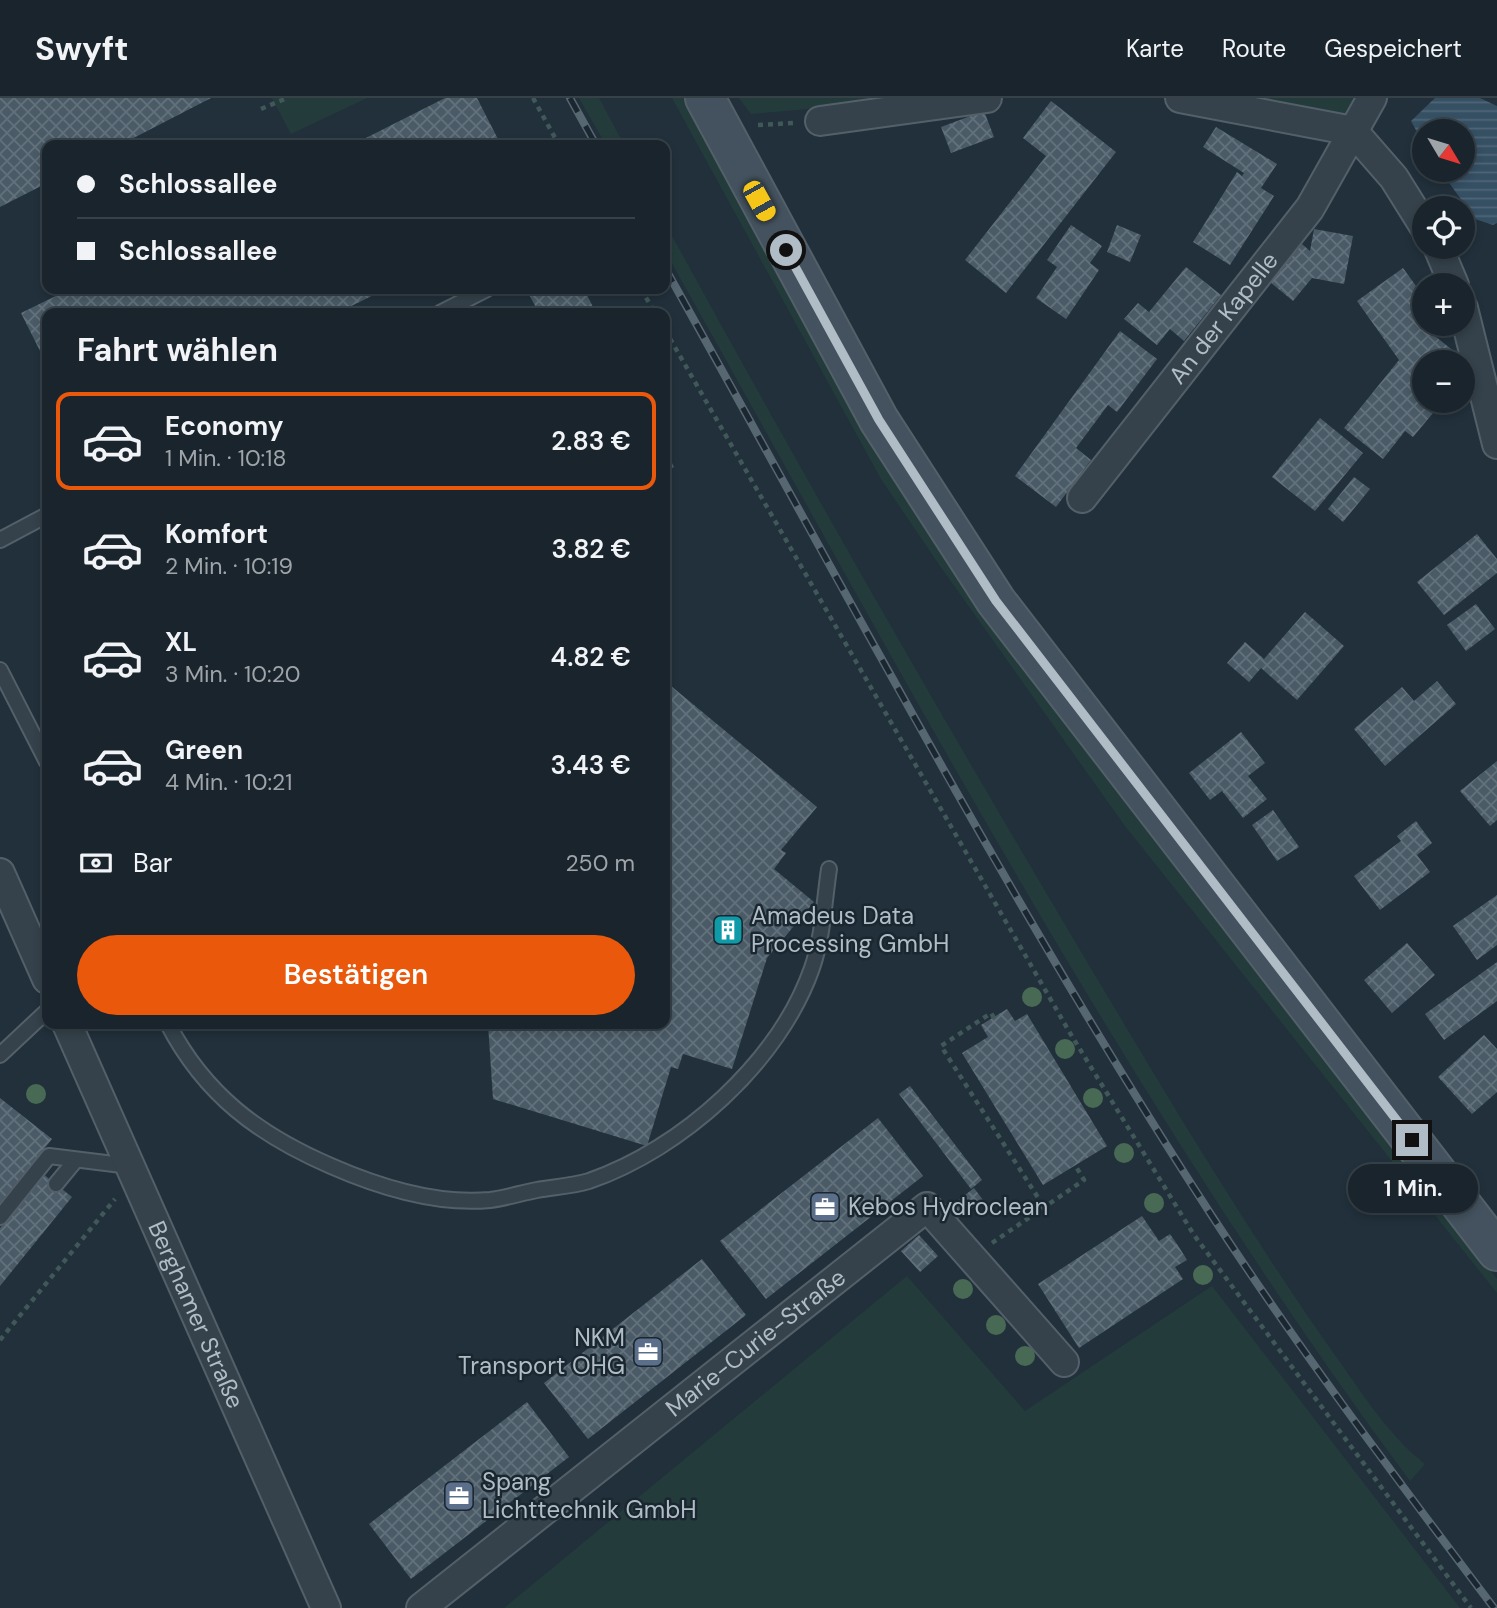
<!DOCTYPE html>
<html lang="de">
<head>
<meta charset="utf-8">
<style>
  :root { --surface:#19242c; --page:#222c34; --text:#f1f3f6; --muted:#9fa4a9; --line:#374148; --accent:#ea580c }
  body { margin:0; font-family:"DM Sans",sans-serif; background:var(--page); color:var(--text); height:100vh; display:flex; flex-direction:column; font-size:26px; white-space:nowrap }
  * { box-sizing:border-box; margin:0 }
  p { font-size:23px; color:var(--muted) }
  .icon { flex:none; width:38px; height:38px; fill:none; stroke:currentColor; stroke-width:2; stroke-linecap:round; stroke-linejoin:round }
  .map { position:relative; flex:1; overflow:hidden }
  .drawer { position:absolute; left:42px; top:210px; width:628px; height:721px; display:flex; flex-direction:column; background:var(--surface); border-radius:14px; box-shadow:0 4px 10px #0003,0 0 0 2px var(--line) }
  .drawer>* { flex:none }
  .top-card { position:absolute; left:42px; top:42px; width:628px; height:154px; border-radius:14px; box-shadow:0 4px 10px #0003,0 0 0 2px var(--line); display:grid; align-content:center; height:154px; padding:0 35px; background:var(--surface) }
  .needle { width:46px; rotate:128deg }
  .buttons { position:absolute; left:1412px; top:21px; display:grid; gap:14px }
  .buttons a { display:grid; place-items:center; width:63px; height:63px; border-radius:50%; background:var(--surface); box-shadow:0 4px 10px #0003,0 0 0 2px var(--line); font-size:35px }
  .end { position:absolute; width:32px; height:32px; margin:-16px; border:9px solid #b0bdc7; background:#111; box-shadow:0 0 0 4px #111 }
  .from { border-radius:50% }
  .bubble { position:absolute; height:49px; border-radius:24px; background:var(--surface); box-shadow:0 4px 10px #0003,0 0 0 2px var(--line); font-size:23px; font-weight:600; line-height:49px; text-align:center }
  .car { position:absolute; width:21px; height:42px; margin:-21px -10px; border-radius:9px; box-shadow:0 0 5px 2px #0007; background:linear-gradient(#f5c518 24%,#345 0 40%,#f5c518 0 76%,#345 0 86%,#f5c518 0) }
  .top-card b { display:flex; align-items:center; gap:24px; height:66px; font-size:26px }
  .top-card b+b { border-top:2px solid var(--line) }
  .top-card i { width:18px; height:18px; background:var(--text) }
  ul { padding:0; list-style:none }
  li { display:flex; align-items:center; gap:21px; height:98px; margin:0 14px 10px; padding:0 21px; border:4px solid transparent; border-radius:14px }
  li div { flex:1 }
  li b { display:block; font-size:26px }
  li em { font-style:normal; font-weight:600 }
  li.active { border-color:var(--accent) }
  li>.icon { width:63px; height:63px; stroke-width:1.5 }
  h2 { padding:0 35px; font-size:32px; line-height:84px }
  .pay { display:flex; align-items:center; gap:18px; height:77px; padding:0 35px; font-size:26px }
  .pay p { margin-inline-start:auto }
  .primary-button { display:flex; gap:14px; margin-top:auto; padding:14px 35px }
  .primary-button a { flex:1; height:80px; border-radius:42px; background:var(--accent); color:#fff; font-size:28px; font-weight:600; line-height:80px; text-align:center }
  header { display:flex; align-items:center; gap:42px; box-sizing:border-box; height:98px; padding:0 35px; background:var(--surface); border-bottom:2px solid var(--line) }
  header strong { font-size:33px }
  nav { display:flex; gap:38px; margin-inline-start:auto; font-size:24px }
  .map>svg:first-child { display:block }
  .green { fill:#233c3b }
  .water { fill:url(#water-rules) }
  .building { fill:url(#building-cross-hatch) }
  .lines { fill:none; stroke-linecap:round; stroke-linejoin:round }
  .lane-casing { stroke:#536069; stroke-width:18 }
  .street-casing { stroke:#536069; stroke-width:32 }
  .secondary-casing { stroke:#536069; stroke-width:42 }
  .path { stroke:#415858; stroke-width:4.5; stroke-dasharray:5 5; stroke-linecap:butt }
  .lane { stroke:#35424b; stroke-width:14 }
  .street { stroke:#35424b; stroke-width:28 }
  .secondary { stroke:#43525e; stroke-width:38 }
  .rail-casing { stroke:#576772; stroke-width:8 }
  .rail { stroke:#1b2730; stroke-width:5; stroke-dasharray:16; stroke-linecap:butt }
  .tree { fill:#486a55 }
  .route { stroke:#b0bdc7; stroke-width:9 }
  .labels { text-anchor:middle; stroke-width:5; stroke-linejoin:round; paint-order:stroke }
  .street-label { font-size:24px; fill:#b0bdc7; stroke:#1b2730 }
  .poi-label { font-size:24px; fill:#b0bdc7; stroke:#1b2730; text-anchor:start }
</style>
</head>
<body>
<header>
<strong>Swyft</strong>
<nav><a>Karte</a><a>Route</a><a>Gespeichert</a></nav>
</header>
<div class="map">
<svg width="1497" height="1510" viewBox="0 0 1497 1510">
  <defs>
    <pattern id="water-rules" width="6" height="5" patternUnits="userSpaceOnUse" patternTransform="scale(1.75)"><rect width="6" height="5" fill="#354f63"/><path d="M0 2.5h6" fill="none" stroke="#506678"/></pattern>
    <pattern id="building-cross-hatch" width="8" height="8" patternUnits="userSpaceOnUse" patternTransform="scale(1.75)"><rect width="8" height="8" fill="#4a5b67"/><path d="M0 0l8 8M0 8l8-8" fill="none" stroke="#62717b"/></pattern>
  </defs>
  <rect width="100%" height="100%" fill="#21303b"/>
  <g class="green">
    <polygon points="272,0 367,0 291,36"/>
    <polygon points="579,0 599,0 624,47 606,47"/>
    <polygon points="672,0 689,0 981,511 1175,770 1497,1181 1497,1195 1125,728 940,468 881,381"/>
    <polygon points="739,0 932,0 751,16"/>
    <polygon points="1255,0 1355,0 1347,16"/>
    <path d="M 665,125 C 829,425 1000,721 1177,1014 C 1227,1095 1277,1175 1332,1253 C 1361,1293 1386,1335 1425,1366 L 1410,1383 C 1124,997 900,571 665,153 Z"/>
    <polygon points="907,1178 1025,1313 1212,1188 1460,1510 504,1510"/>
  </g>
  <polygon class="water" points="1435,0 1480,0 1497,8 1497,125 1493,127 1475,121 1440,72 1463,72 1463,33 1424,33 1424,47 1411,23"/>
  <g class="building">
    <polygon points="0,0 211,0 120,47 47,47 47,85 0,109"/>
    <polygon points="445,0 477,0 501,47 352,47"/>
    <polygon points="1051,3 1116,54 1006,195 965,162 1046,58 1023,40"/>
    <polygon points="984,13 994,39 951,55 941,29"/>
    <polygon points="1216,29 1277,66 1261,90 1274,98 1230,167 1193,144 1237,74 1242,78 1244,75 1203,49"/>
    <polygon points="1071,127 1102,148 1090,165 1099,172 1066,221 1036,200 1057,169 1047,162"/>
    <polygon points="1117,127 1141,137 1130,164 1107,154"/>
    <polygon points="1314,131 1353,138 1344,186 1312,180 1293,203 1270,184 1302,146 1310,153"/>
    <polygon points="1186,169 1221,197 1184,243 1170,231 1157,247 1124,221 1138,205 1149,214"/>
    <polygon points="1403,170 1424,199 1424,226 1430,226 1425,230 1471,267 1463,278 1463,264 1424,264 1424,303 1443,303 1413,339 1405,333 1383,361 1344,330 1399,262 1357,203"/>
    <polygon points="70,191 386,191 337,215 47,215 47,267 21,215"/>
    <polygon points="526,191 584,191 596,215 539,215"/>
    <polygon points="1120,233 1157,261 1117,314 1108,307 1076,350 1091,362 1056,409 1015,378"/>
    <polygon points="1320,320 1363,355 1315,413 1272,379"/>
    <polygon points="665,352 674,369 665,374"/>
    <polygon points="1354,379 1370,391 1343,424 1328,411"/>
    <polygon points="1477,436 1497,461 1497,475 1444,517 1417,484"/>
    <polygon points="1476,506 1495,531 1466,553 1447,527"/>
    <polygon points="1305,514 1344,548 1297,602 1261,570 1249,584 1227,565 1245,544 1264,561"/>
    <polygon points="665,583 817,709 781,752 786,755 774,771 814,804 767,860 732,971 683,956 678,971 671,969 647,1048 493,1001 488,926 665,926"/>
    <polygon points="1437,583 1456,606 1385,668 1354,631 1402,589 1414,603"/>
    <polygon points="1241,634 1265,665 1248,678 1267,701 1243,720 1222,693 1210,702 1189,675"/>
    <polygon points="1497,663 1497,722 1490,728 1460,693"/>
    <polygon points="1273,712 1299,749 1277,763 1252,727"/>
    <polygon points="1416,723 1432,745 1417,757 1430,774 1380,812 1354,778 1401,743 1397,738"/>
    <polygon points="1497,797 1497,847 1477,862 1453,828"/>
    <polygon points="1407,845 1435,877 1392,915 1364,882"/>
    <polygon points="1497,864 1497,903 1444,942 1425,916"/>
    <polygon points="1007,911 1015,923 1027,916 1107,1048 1043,1087 962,955 988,939 981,927"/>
    <polygon points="1484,937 1497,951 1497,994 1472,1016 1438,979"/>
    <polygon points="910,988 982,1082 971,1091 899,996"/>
    <polygon points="0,1000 52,1041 0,1105"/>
    <polygon points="878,1020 923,1078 766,1201 720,1143"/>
    <polygon points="43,1076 72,1099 0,1188 0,1130"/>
    <polygon points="974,1090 983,1102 956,1122 947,1111"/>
    <polygon points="1142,1118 1159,1143 1170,1136 1179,1149 1187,1162 1175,1169 1183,1181 1079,1250 1038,1186"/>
    <polygon points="919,1137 938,1158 920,1174 901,1153"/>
    <polygon points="702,1161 746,1217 588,1341 544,1285"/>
    <polygon points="527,1304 569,1359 411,1481 369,1426"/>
  </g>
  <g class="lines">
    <g class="lane-casing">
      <g id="lane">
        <polyline points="440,215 487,191"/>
        <polyline points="0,442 47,417"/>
        <polyline points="0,572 47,664"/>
        <path d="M 168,926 C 205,997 259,1037 331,1068 C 379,1089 437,1107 490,1102 C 506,1100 521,1095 537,1092 C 554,1089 573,1088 589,1083 C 682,1051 779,964 812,870 C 823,838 824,805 829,771"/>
        <polyline points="0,957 47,913"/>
        <polyline points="56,1086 75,1063"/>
        <polyline points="0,1119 49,1058 130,1068"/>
      </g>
    </g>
    <g class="street-casing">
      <g id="street">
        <polyline points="1180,0 1353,33 1394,80 1424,128"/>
        <polyline points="820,23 987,0"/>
        <polyline points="1438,149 1454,187"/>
        <polyline points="1463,210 1497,346"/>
        <path id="s1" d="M 1082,400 L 1310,110 L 1372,0"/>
        <polyline points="0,775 47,881"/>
        <path id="s2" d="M 67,926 L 326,1510"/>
        <path id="s3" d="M 421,1510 L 927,1109 L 1064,1264"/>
      </g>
    </g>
    <g class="secondary-casing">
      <polyline id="secondary" points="705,0 879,322 996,503 1497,1153"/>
    </g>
    <g class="path">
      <polyline points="533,0 559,47"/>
      <polyline points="261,11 287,0"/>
      <polyline points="758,27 794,25"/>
      <polyline points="641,191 655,215"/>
      <polyline points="665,232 1070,935 1194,1137 1471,1510"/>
      <polyline points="994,920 991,915 941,948 1044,1109"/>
      <polyline points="992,1145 1084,1082 1075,1067"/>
      <polyline points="0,1242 115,1101"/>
    </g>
    <use href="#lane" class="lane"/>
    <use href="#street" class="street"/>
    <use href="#secondary" class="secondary"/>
    <g class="rail-casing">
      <g id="rail">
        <polyline points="570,0 596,47"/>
        <path d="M 665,170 C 843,488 1013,812 1212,1118 C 1300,1253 1397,1381 1494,1510"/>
      </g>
    </g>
    <use href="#rail" class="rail"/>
  </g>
  <g class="tree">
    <circle cx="1032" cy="899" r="10"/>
    <circle cx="1065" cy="951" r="10"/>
    <circle cx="36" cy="996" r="10"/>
    <circle cx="1093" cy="1000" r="10"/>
    <circle cx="1124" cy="1055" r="10"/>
    <circle cx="1154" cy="1105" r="10"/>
    <circle cx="1203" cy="1177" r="10"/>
    <circle cx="963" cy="1191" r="10"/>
    <circle cx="996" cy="1227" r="10"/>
    <circle cx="1025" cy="1258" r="10"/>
  </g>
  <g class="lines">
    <polyline class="route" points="786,152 879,322 996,503 1412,1042"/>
  </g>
  <defs>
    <g id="building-square" transform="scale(1.575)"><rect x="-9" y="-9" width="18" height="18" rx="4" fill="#0f9aa8" stroke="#1b2730"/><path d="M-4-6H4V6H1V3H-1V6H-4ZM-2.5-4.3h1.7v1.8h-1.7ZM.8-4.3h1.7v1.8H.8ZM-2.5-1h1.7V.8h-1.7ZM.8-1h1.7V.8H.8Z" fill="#fff"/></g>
    <g id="office-square" transform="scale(1.575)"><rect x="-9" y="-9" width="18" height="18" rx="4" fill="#5c6f8a" stroke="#1b2730"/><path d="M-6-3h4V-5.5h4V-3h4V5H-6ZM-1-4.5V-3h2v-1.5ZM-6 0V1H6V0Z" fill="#fff"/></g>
  </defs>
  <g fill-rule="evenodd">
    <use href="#building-square" x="728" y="832"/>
    <use href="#office-square" x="825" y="1109"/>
    <use href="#office-square" x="648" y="1254"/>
    <use href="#office-square" x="459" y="1398"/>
  </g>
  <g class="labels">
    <g class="street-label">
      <text dy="8" stroke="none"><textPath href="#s1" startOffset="229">An der Kapelle</textPath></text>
      <text dy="8" stroke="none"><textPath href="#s2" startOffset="318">Berghamer Straße</textPath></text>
      <text dy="8" stroke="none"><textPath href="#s3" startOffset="427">Marie-Curie-Straße</textPath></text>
    </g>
    <g class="poi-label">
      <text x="751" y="826">Amadeus Data<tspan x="751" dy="28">Processing GmbH</tspan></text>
      <text x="848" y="1117">Kebos Hydroclean</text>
      <text x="625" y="1248" text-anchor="end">NKM<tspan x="625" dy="28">Transport OHG</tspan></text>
      <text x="482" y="1392">Spang<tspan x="482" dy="28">Lichttechnik GmbH</tspan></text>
    </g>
  </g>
</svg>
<div class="buttons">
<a><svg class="needle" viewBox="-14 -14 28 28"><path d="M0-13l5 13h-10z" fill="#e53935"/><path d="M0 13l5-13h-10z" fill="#9fa4a9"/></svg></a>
<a><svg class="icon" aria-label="locate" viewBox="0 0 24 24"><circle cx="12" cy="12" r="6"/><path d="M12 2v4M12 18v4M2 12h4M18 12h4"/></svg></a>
<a>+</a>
<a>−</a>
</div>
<i class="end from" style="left:786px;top:152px"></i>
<i class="end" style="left:1412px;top:1042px"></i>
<div class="bubble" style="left:1348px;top:1066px;width:130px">1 Min.</div>
<i class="car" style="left:759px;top:103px;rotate:151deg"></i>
<div class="top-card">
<b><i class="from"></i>Schlossallee</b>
<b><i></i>Schlossallee</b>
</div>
<section class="drawer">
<h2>Fahrt wählen</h2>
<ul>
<li class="active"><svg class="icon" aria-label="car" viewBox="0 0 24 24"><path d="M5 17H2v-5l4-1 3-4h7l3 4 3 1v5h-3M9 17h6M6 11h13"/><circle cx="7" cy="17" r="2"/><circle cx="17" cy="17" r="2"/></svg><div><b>Economy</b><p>1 Min. · 10:18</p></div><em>2.83 €</em></li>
<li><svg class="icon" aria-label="car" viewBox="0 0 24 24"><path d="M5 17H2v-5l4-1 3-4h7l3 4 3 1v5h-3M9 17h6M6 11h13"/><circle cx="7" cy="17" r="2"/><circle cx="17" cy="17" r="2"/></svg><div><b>Komfort</b><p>2 Min. · 10:19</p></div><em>3.82 €</em></li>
<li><svg class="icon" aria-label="car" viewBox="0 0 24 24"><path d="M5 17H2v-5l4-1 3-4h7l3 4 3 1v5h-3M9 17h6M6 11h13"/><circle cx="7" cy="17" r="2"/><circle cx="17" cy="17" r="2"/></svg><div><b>XL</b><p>3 Min. · 10:20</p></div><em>4.82 €</em></li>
<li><svg class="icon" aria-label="car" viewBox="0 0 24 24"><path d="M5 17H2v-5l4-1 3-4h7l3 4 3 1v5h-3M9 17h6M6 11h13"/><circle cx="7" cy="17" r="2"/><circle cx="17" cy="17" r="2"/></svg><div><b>Green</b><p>4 Min. · 10:21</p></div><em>3.43 €</em></li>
</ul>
<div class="pay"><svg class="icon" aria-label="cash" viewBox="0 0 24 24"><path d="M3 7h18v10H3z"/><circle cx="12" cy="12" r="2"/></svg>Bar<p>250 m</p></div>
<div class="primary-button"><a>Bestätigen</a></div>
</section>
</div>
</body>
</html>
